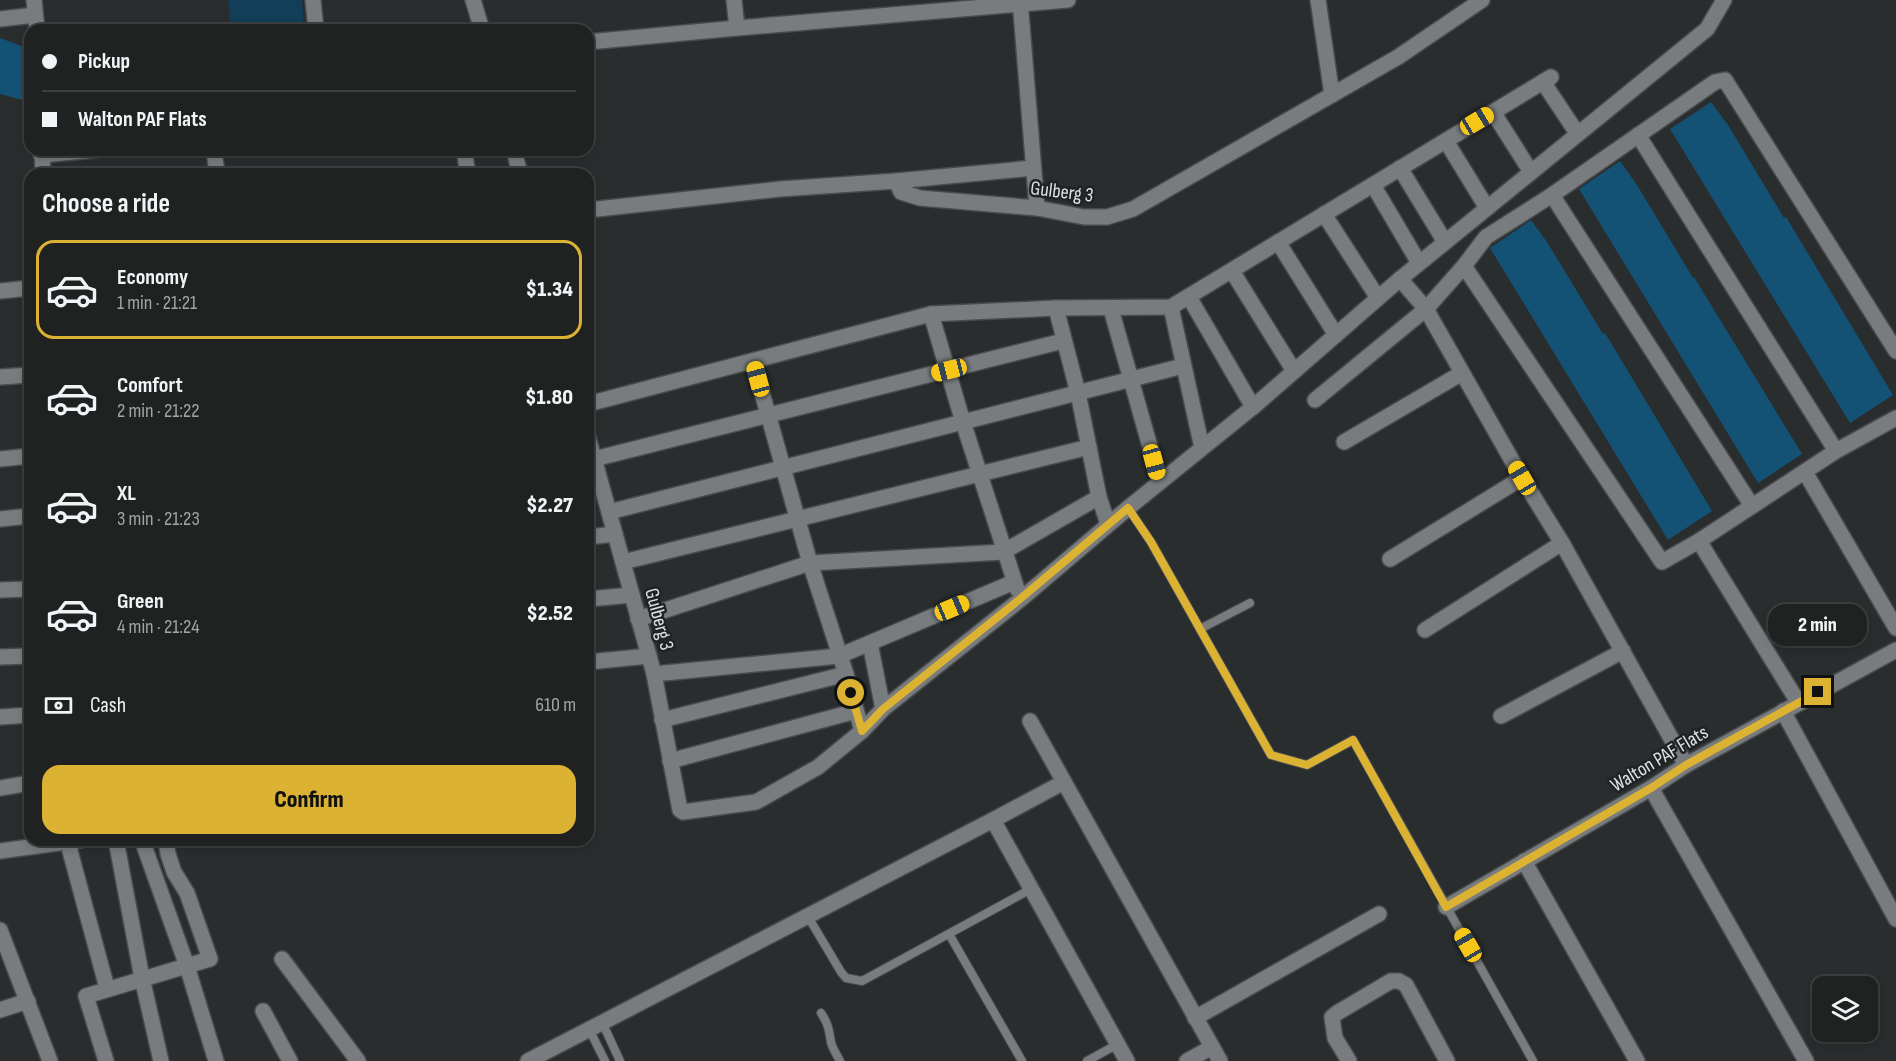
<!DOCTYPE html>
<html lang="en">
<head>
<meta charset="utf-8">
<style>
  :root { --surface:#202222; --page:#282a2a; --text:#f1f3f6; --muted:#a2a4a5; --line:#3d3f40; --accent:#dcb233 }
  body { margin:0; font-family:"Sofia Sans Condensed",sans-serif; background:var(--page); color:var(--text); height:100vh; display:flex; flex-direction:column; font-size:22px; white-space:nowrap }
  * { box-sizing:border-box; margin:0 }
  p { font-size:20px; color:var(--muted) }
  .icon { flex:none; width:33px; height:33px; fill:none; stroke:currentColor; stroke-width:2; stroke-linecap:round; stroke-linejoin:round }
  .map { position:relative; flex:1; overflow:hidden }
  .panel { position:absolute; left:24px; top:168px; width:570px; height:678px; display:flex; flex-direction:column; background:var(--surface); border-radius:18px; box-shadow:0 3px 9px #0003,0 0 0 2px var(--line) }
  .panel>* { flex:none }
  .top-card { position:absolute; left:24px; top:24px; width:570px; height:132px; border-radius:18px; box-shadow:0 3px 9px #0003,0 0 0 2px var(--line); display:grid; align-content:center; height:132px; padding:0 18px; background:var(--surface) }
  .fabs { position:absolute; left:1812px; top:976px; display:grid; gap:12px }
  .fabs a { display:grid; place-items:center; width:66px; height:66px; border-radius:12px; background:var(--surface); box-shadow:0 3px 9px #0003,0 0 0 2px var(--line); font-size:30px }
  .end { position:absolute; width:27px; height:27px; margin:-14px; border:8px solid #dcb233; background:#111; box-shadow:0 0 0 3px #111 }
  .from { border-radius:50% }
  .bubble { position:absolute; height:42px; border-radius:18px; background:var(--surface); box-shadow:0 3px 9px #0003,0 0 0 2px var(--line); font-size:20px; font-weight:800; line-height:42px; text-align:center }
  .car { position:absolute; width:18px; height:36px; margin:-18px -9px; border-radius:8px; box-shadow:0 0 4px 2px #0007; background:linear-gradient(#f5c518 24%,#345 0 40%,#f5c518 0 76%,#345 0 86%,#f5c518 0) }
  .top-card b { display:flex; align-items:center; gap:21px; height:57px; font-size:22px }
  .top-card b+b { border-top:2px solid var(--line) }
  .top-card i { width:15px; height:15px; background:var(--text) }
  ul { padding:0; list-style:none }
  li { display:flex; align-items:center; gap:18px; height:99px; margin:0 12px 9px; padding:0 6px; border:3px solid transparent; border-radius:18px }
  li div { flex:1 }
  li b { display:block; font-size:22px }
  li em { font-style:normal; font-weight:800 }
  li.on { border-color:var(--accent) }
  li>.icon { width:54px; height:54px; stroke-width:1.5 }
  h2 { padding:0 18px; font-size:27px; line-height:72px }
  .pay { display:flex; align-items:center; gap:15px; height:66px; padding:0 18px; font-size:22px }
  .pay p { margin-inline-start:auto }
  .button { display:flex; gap:12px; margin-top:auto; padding:12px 18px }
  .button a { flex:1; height:69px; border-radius:18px; background:var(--accent); color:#111; font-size:24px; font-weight:800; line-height:69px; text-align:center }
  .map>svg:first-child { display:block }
  .green { fill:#123e59 }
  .building { fill:#135275 }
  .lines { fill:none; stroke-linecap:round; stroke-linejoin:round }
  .lane-casing { stroke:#484a4c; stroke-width:10 }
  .street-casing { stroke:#484a4c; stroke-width:18 }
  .lane { stroke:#797c7e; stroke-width:8 }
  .street { stroke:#797c7e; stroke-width:15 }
  .route { stroke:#dcb233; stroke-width:8 }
  .labels { text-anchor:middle; stroke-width:5; stroke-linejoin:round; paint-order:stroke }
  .street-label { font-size:20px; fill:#dfe1e2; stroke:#202325 }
</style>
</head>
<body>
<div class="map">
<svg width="1896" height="1061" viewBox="0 0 1896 1061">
  <rect width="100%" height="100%" fill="#2a2d2e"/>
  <polygon class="green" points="228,0 302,0 304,30 231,30"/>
  <g class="building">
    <polygon points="0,38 27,48 30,102 0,94"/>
    <polygon points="1711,102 1728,125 1784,218 1786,217 1893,395 1850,423 1670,129"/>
    <polygon points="1620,161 1637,185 1693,278 1694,277 1802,454 1758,483 1579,189"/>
    <polygon points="1531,220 1547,242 1603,334 1605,333 1712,511 1668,540 1490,248"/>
  </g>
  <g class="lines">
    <g class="lane-casing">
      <g id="lane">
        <polyline points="1128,508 1151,542 1271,755 1307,765 1353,740 1533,1061"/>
        <polyline points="1200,629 1250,603"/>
        <polyline points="807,915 841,972 846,978 862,981 1031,889"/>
        <polyline points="949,934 1022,1061"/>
        <path d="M 821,1013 C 828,1023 829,1030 831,1042 C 832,1048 837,1055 840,1061"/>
        <polyline points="602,1022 620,1061"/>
        <polyline points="589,1029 605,1061"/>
        <polyline points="1087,1061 1118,1044"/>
      </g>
    </g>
    <g class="street-casing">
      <g id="street">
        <polyline points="34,0 37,30"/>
        <polyline points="313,0 316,30"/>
        <polyline points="473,0 482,30"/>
        <polyline points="734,0 737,28"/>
        <polyline points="1020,0 1037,208"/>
        <polyline points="1318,0 1332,95"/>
        <polyline points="0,19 35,15"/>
        <polyline points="588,42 737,28 1068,0"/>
        <polyline points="1543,82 1577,133"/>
        <polyline points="1493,112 1531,172"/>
        <polyline points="1638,135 1836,451"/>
        <polyline points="1446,141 1487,208"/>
        <polyline points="42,150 43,174"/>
        <polyline points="214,150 217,174"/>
        <polyline points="464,150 468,174"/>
        <polyline points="514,150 520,174"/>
        <polyline points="41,155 95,150"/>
        <polyline points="1400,168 1445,242"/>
        <polyline points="896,181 1033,168"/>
        <polyline points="1373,185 1419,263"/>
        <polyline points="1552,195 1752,506"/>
        <polyline points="588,210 780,189 896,181 901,192 920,198 1037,208 1084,217 1107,217 1133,209 1398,57 1482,0"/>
        <polyline points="1324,214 1378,298"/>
        <polyline points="1278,242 1336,335"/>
        <polyline points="1464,266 1662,562 1699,541 1836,451 1896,418"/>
        <polyline points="1232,271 1294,371"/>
        <polyline points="1400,279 1426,309 1522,478 1562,543 1686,765"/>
        <polyline points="0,291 30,288"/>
        <polyline points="1189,297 1253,407"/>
        <polyline points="1171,307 1202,448"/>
        <polyline points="1056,308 1078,393 1099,497 1108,524"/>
        <polyline points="1111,309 1160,482"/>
        <polyline points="931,314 963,422 1017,589"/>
        <polyline points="753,361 810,563 846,674 862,731"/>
        <polyline points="0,377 30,375"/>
        <polyline points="1315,400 1426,309 1464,266 1486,237 1552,195 1715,82 1725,80 1896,351"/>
        <polyline points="588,404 931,314 1056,308 1171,307 1551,77"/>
        <polyline points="588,437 654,674 680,810 683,812 756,802 818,767 862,731 883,709 1021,599 1128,508 1253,407 1400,279 1707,29 1724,0"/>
        <polyline points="1344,442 1462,373"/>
        <polyline points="0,459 30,456"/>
        <polyline points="594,459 1063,341"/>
        <polyline points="1805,472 1896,628"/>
        <polyline points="609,512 1183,366"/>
        <polyline points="0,519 30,516"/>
        <polyline points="588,537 615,534"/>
        <polyline points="1699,541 1798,702"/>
        <polyline points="1390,559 1522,478"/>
        <polyline points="623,562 1089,447"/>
        <polyline points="0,590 30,589"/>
        <polyline points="588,599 632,595"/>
        <polyline points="638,619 810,563 1003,552 1099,497"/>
        <polyline points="1425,630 1562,543"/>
        <polyline points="870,643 883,709"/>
        <polyline points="0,657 30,656"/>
        <polyline points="588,662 649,656"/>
        <polyline points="654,674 839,656 1014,582"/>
        <polyline points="1783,711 1896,919"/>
        <polyline points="1501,716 1623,651"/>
        <polyline points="0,717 30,715"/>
        <polyline points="662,720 846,674"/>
        <polyline points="1030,721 1220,1061"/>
        <polyline points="670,761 856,711"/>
        <polyline points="0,788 30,783"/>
        <polyline points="1651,788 1806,1061"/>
        <polyline points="993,820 1127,1061"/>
        <polyline points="116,840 142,978 161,1061"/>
        <polyline points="142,840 187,966 216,1061"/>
        <polyline points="71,841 70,851 107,988"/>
        <polyline points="0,851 81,840"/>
        <polyline points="1524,861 1637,1061"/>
        <polyline points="1446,907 1651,788 1686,765 1896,650"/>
        <polyline points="0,930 50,1061"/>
        <polyline points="282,959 358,1061"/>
        <polyline points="0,1010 28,1001"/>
        <polyline points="263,1011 290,1061"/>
        <polyline points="1195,1018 1379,914"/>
        <polyline points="106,1061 86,996 210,959 187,893 174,872 168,854 166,840"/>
        <polyline points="528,1061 993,820 1064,782"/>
        <polyline points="1187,1061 1212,1047"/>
        <polyline points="1349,1061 1335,1038 1332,1017 1337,1013 1391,981 1399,981 1406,985 1447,1061"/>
      </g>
    </g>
    <use href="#lane" class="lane"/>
    <use href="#street" class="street"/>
  </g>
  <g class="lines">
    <polyline class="route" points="851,693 862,731 883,709 1020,599 1128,508 1151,542 1271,755 1307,765 1353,740 1446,907 1651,788 1686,765 1818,692"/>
  </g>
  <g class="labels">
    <g class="street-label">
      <text transform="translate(1062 191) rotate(7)" y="7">Gulberg 3</text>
      <text transform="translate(660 619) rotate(75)" y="7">Gulberg 3</text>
      <text transform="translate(1659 758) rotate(-31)" y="7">Walton PAF Flats</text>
    </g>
  </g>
</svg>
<div class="fabs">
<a><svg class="icon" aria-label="layers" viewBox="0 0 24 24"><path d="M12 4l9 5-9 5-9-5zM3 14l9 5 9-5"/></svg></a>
</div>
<i class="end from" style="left:851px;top:693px"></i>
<i class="end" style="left:1818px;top:692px"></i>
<div class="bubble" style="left:1768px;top:604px;width:99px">2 min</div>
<i class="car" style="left:1477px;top:121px;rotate:59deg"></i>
<i class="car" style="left:949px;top:370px;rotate:256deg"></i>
<i class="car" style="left:758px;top:379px;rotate:345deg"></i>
<i class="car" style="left:1154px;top:462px;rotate:165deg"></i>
<i class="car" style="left:1522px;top:478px;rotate:330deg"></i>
<i class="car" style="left:952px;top:608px;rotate:67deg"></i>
<i class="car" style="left:1468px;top:945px;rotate:330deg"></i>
<div class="top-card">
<b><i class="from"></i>Pickup</b>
<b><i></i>Walton PAF Flats</b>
</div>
<section class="panel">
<h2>Choose a ride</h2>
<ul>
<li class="on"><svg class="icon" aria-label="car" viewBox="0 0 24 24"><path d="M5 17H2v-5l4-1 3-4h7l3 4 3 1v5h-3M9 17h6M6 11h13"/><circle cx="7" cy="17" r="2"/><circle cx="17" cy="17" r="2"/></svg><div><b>Economy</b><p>1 min · 21:21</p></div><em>$1.34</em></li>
<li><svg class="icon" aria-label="car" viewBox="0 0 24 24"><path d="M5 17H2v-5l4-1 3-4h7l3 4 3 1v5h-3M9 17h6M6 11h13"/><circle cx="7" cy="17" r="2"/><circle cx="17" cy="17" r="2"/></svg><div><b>Comfort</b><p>2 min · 21:22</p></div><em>$1.80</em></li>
<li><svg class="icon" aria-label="car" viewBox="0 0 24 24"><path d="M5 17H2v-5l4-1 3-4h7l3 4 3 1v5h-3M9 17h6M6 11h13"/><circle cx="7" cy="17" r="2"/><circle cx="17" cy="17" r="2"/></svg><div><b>XL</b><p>3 min · 21:23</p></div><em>$2.27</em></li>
<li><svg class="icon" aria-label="car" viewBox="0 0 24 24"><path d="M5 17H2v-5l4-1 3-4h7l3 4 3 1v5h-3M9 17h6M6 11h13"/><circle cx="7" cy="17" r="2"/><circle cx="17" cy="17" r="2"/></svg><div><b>Green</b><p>4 min · 21:24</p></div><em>$2.52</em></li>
</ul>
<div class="pay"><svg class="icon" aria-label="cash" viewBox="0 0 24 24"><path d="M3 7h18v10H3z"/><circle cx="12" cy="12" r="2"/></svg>Cash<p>610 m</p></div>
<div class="button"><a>Confirm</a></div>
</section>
</div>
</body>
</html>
